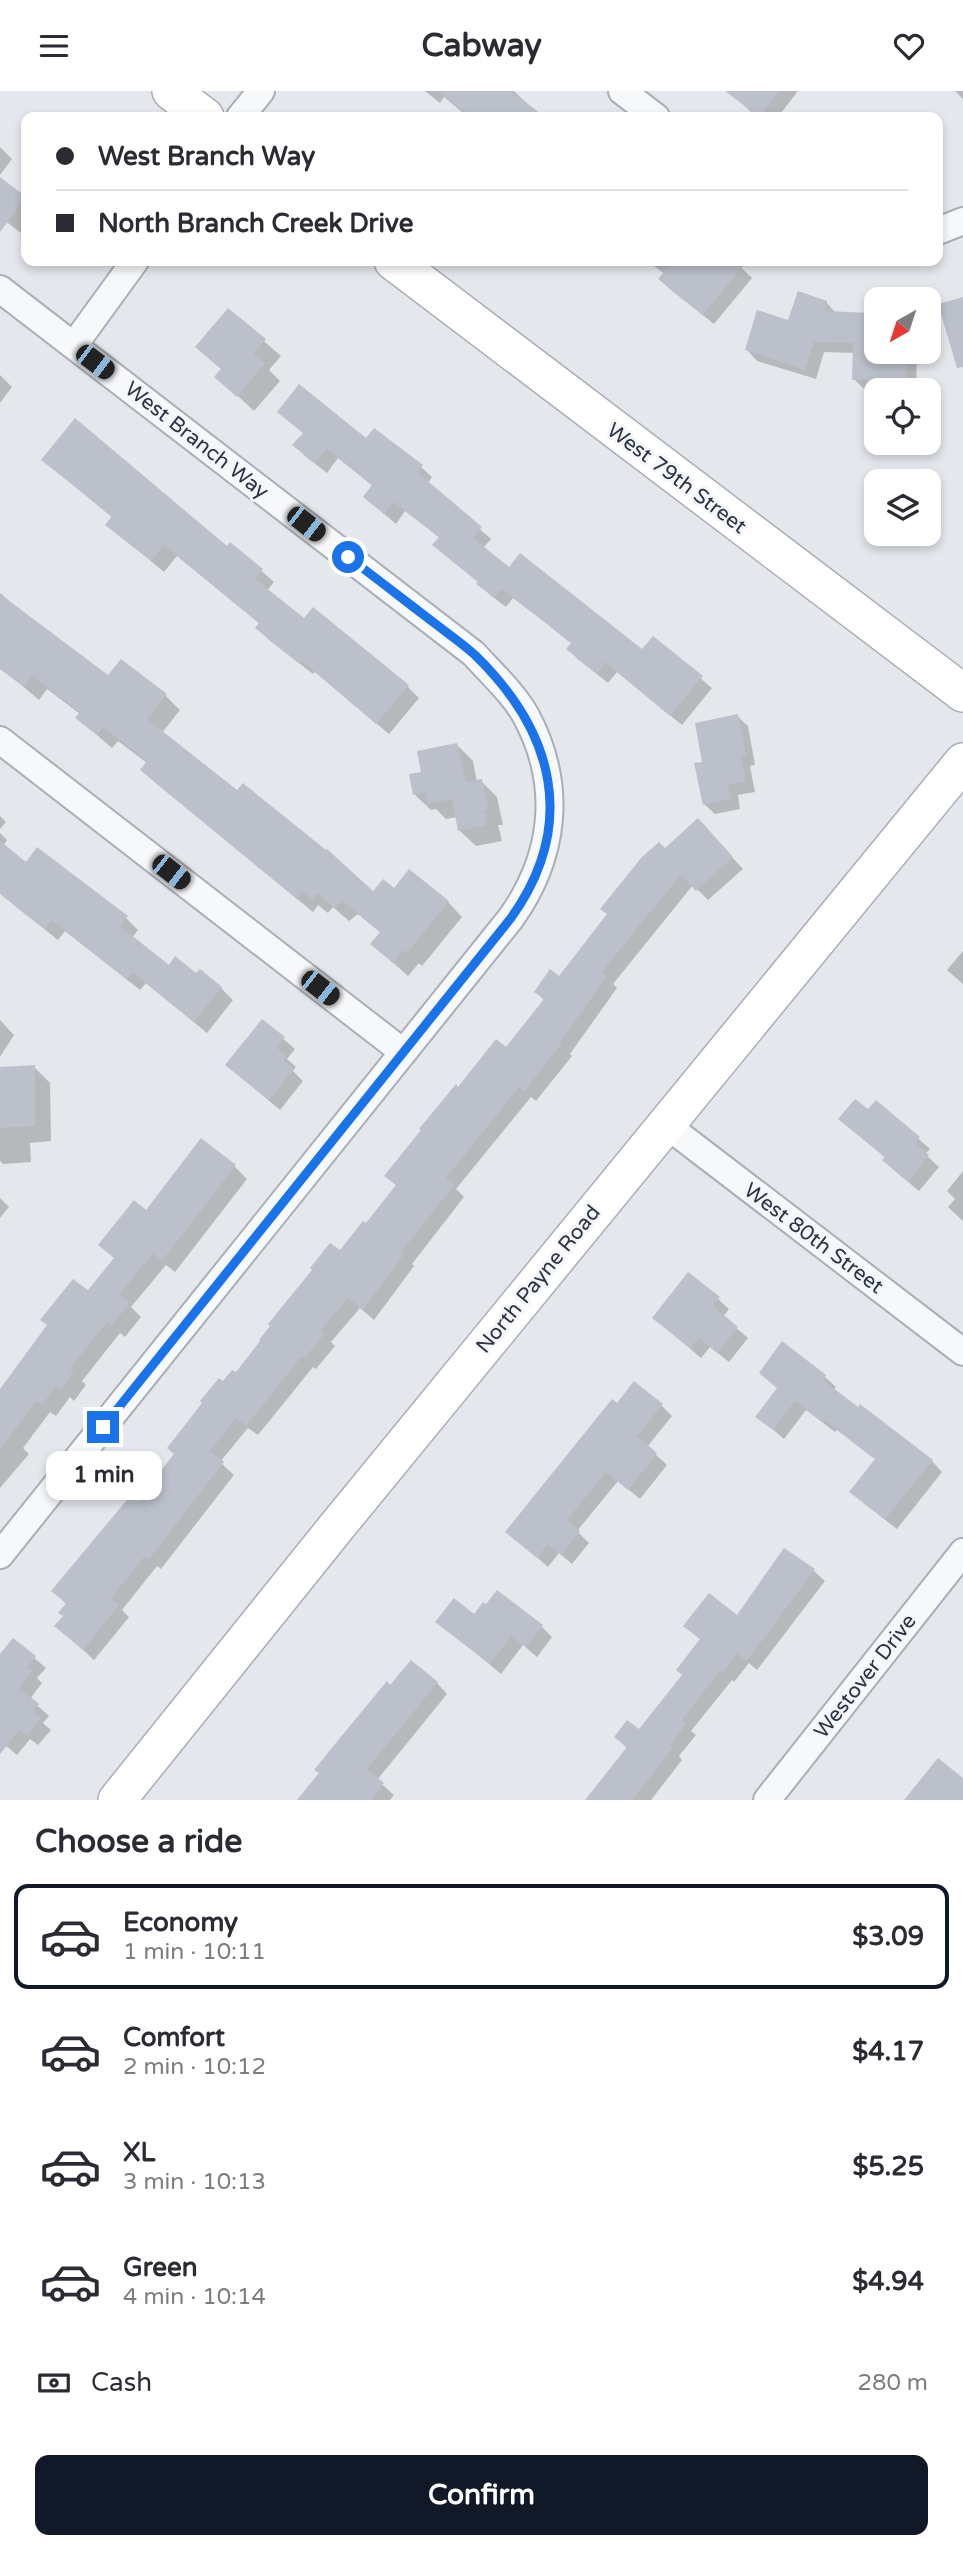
<!DOCTYPE html>
<html lang="en">
<head>
<meta charset="utf-8">
<style>
  :root { --surface:#fff; --page:#f7f7f7; --text:#2b2b33; --muted:#7c7c81; --line:#e1e1e2; --accent:#111827 }
  body { margin:0; font-family:"Varela Round",sans-serif; background:var(--page); color:var(--text); height:100vh; display:flex; flex-direction:column; font-size:26px; white-space:nowrap }
  * { box-sizing:border-box; margin:0 }
  p { font-size:23px; color:var(--muted) }
  .icon { flex:none; width:38px; height:38px; fill:none; stroke:currentColor; stroke-width:2; stroke-linecap:round; stroke-linejoin:round }
  .map { position:relative; height:1709px; overflow:hidden }
  .side { display:flex; flex-direction:column; background:var(--surface); flex:1 }
  .side>* { flex:none }
  .guide { position:absolute; left:21px; top:21px; width:922px; height:154px; border-radius:14px; box-shadow:0 4px 10px #0003; display:grid; align-content:center; height:154px; padding:0 35px; background:var(--surface) }
  .needle { width:46px; rotate:219deg }
  .controls { position:absolute; left:864px; top:196px; display:grid; gap:14px }
  .controls a { display:grid; place-items:center; width:77px; height:77px; border-radius:14px; background:var(--surface); box-shadow:0 4px 10px #0003; font-size:35px }
  .end { position:absolute; width:32px; height:32px; margin:-16px; border:9px solid #1a73e8; background:#fff; box-shadow:0 0 0 4px #fff }
  .from { border-radius:50% }
  .bubble { position:absolute; height:49px; border-radius:14px; background:var(--surface); box-shadow:0 4px 10px #0003; font-size:23px; font-weight:800; line-height:49px; text-align:center }
  .car { position:absolute; width:21px; height:42px; margin:-21px -10px; border-radius:9px; box-shadow:0 0 5px 2px #0007; background:linear-gradient(#222 24%,#8ab4d8 0 40%,#222 0 76%,#8ab4d8 0 86%,#222 0) }
  .guide b { display:flex; align-items:center; gap:24px; height:66px; font-size:26px }
  .guide b+b { border-top:2px solid var(--line) }
  .guide i { width:18px; height:18px; background:var(--text) }
  ul { padding:0; list-style:none }
  li { display:flex; align-items:center; gap:21px; height:105px; margin:0 14px 10px; padding:0 21px; border:4px solid transparent; border-radius:14px }
  li div { flex:1 }
  li b { display:block; font-size:26px }
  li em { font-style:normal; font-weight:800 }
  li.selected { border-color:var(--accent) }
  li>.icon { width:63px; height:63px; stroke-width:1.5 }
  h2 { padding:0 35px; font-size:32px; line-height:84px }
  .pay { display:flex; align-items:center; gap:18px; height:77px; padding:0 35px; font-size:26px }
  .pay p { margin-inline-start:auto }
  .button { display:flex; gap:14px; margin-top:auto; padding:14px 35px }
  .button a { flex:1; height:80px; border-radius:14px; background:var(--accent); color:#fff; font-size:28px; font-weight:800; line-height:80px; text-align:center }
  header { display:flex; justify-content:space-between; align-items:center; height:91px; padding:0 35px; background:var(--surface); font-size:32px; font-weight:800 }
  .map>svg:first-child { display:block }
  .shadow { fill:#0003 }
  .building { fill:#bbc0ca }
  .lines { fill:none; stroke-linecap:round; stroke-linejoin:round }
  .street-casing { stroke:#a9aeb7; stroke-width:30 }
  .secondary-casing { stroke:#a9aeb7; stroke-width:40 }
  .street { stroke:#f7f8fa; stroke-width:26 }
  .secondary { stroke:#fff; stroke-width:37 }
  .route { stroke:#1a73e8; stroke-width:9 }
  .labels { text-anchor:middle; stroke-width:6; stroke-linejoin:round; paint-order:stroke }
  .street-label { font-size:21px; fill:#2b3445; stroke:#f4f6f9 }
</style>
</head>
<body>
<header><svg class="icon" aria-label="menu" viewBox="0 0 24 24"><path d="M4 6h16M4 12h16M4 18h16"/></svg>Cabway<svg class="icon" aria-label="heart" viewBox="0 0 24 24"><path d="M12 20l-8-8c-3-5 5-10 8-4 3-6 11-1 8 4z"/></svg></header>
<div class="map">
<svg width="963" height="1709" viewBox="0 0 963 1709">
  <rect width="100%" height="100%" fill="#e4e7ec"/>
  <g class="shadow">
    <polygon points="425,0 514,0 541,26 468,26 444,6 440,12"/>
    <polygon points="748,0 798,0 778,26 757,26 751,21 740,10"/>
    <polygon points="955,0 963,0 963,8"/>
    <polygon points="0,56 12,68 0,84"/>
    <polygon points="0,88 20,103 26,94 26,135 21,142 0,126"/>
    <polygon points="647,170 696,170 705,178 711,170 734,170 752,187 714,233 671,199 660,188 665,183"/>
    <polygon points="826,211 837,223 877,224 877,261 917,261 916,299 865,299 854,288 855,262 824,261 816,288 757,270 747,259 789,231"/>
    <polygon points="228,219 281,265 269,279 280,290 254,320 217,286 222,279 197,256"/>
    <polygon points="0,284 12,296 0,312"/>
    <polygon points="279,321 366,349 421,376 432,386 428,392 491,448 483,457 510,479 642,561 653,548 712,597 682,634 617,581 608,592 579,569 568,558 572,553 547,533 513,507 506,516 489,503 479,492 435,454 440,447 405,420 396,433 376,416 365,406 373,395 338,367 327,382 305,365 295,354 304,343"/>
    <polygon points="43,369 227,458 231,453 274,491 267,500 305,529 407,595 419,607 389,643 315,581 313,583 269,549 257,537 260,533 177,465 164,481 108,434 113,427"/>
    <polygon points="0,502 23,522 108,586 121,570 166,605 180,619 162,642 373,803 394,799 448,811 462,826 422,875 419,872 408,885 372,853 381,842 358,823 349,830 333,816 328,822 318,814 313,821 157,693 142,679 147,672 118,650 112,657 77,627 80,623 47,598 39,609 0,576"/>
    <polygon points="737,625 748,635 755,674 750,675 755,701 738,704 740,718 715,723 704,713 704,672"/>
    <polygon points="457,654 473,670 477,691 481,690 497,706 503,734 498,734 502,750 476,755 460,740 457,726 446,728 436,718 431,719 415,704 424,682"/>
    <polygon points="0,725 6,731 0,738"/>
    <polygon points="709,741 743,778 708,809 693,794 613,893 617,897 570,963 572,965 536,1010 531,1006 456,1098 464,1106 412,1173 414,1175 374,1229 360,1217 331,1251 335,1255 316,1278 313,1276 258,1344 248,1337 220,1371 234,1384 161,1478 157,1475 122,1519 129,1526 94,1569 57,1535 65,1526 67,1514 54,1500 137,1412 176,1364 223,1293 236,1283 340,1162 367,1135 397,1095 387,1085 459,998 506,959 545,910 536,901 560,888 665,759"/>
    <polygon points="0,742 7,749 3,755 26,773 126,827 138,839 132,847 169,876 196,885 221,897 233,909 207,942 146,892 140,899 65,840 58,849 15,815 0,797"/>
    <polygon points="963,860 963,893 947,879"/>
    <polygon points="0,929 14,944 0,966"/>
    <polygon points="262,930 295,958 287,968 296,976 293,980 303,990 280,1019 238,984"/>
    <polygon points="34,976 50,992 51,1050 30,1052 31,1071 3,1073 0,1070 0,978"/>
    <polygon points="876,1011 930,1058 925,1063 939,1076 919,1100 895,1080 886,1067 851,1038"/>
    <polygon points="234,1075 247,1088 175,1181 166,1174 131,1216 141,1226 125,1246 120,1242 82,1290 86,1294 74,1310 70,1306 56,1325 50,1321 23,1357 29,1363 0,1397 0,1300 88,1202 116,1168 147,1122"/>
    <polygon points="963,1080 963,1130 948,1116 955,1108 947,1100"/>
    <polygon points="0,1107 9,1116 0,1127"/>
    <polygon points="718,1208 729,1218 723,1226 748,1247 729,1271 710,1256 701,1267 654,1227"/>
    <polygon points="783,1253 825,1286 836,1296 833,1299 932,1370 942,1381 897,1438 862,1411 876,1369 837,1339 835,1341 806,1319 784,1348 757,1325 779,1298"/>
    <polygon points="661,1314 672,1325 647,1356 667,1374 640,1408 618,1390 577,1440 589,1452 572,1473 559,1462 548,1476 508,1441"/>
    <polygon points="785,1459 814,1480 825,1490 757,1579 749,1572 734,1591 732,1589 691,1640 696,1644 679,1665 682,1669 651,1709 588,1709 628,1658 616,1646 640,1641 684,1585 702,1550 696,1545 737,1527"/>
    <polygon points="475,1525 541,1535 552,1546 537,1566 523,1554 501,1583 438,1531"/>
    <polygon points="13,1549 46,1577 37,1587 42,1592 30,1608 49,1625 43,1632 51,1639 38,1654 30,1648 17,1664 0,1650 0,1566"/>
    <polygon points="437,1592 447,1603 377,1689 394,1704 390,1709 300,1709 391,1596"/>
  </g>
  <g class="building">
    <polygon points="437,0 511,0 545,26 472,26"/>
    <polygon points="725,0 780,0 759,26"/>
    <polygon points="0,86 26,106 0,141"/>
    <polygon points="673,170 747,170 703,224 658,188"/>
    <polygon points="798,200 827,210 824,220 872,222 871,229 877,230 877,261 907,261 906,290 852,289 853,252 814,251 805,279 745,259 757,219 788,229"/>
    <polygon points="963,206 963,276 957,277 938,213"/>
    <polygon points="228,217 266,248 254,263 265,272 237,306 214,286 221,278 195,256"/>
    <polygon points="299,293 366,347 374,337 423,374 417,381 482,436 473,447 509,476 520,462 642,558 653,545 703,585 670,625 605,571 597,583 566,558 571,552 535,523 501,498 495,507 476,493 478,491 432,454 439,446 394,411 384,423 363,406 372,394 327,358 315,372 292,354 303,342 277,321"/>
    <polygon points="75,327 227,455 230,451 263,478 255,488 304,527 313,516 409,594 376,633 302,570 300,573 255,537 259,532 164,454 151,470 105,434 112,425 41,369"/>
    <polygon points="0,503 108,584 121,568 167,603 147,628 237,699 243,692 326,759 327,758 373,800 383,788 394,797 409,778 449,810 407,862 403,859 393,872 370,853 380,841 343,810 334,817 317,802 312,809 303,801 297,808 140,679 147,670 103,636 97,644 75,627 80,621 32,585 24,596 0,578"/>
    <polygon points="738,623 746,664 741,665 746,690 728,694 731,708 703,714 694,672 702,671 695,632"/>
    <polygon points="457,652 466,691 482,688 488,718 484,719 487,734 458,740 452,708 428,713 426,701 413,704 409,683 421,681 417,660"/>
    <polygon points="698,727 733,766 696,800 681,784 633,842 602,881 607,885 560,951 562,952 524,1001 519,996 446,1087 454,1094 401,1161 404,1163 363,1219 348,1207 321,1239 325,1242 304,1268 301,1266 246,1335 236,1327 210,1360 224,1371 149,1468 145,1465 111,1507 119,1514 83,1559 54,1535 63,1525 58,1522 66,1512 51,1500 131,1404 137,1410 174,1363 167,1357 202,1312 200,1310 219,1287 223,1290 232,1279 236,1281 260,1250 259,1249 270,1235 268,1233 312,1179 310,1177 330,1152 340,1159 363,1130 366,1132 396,1094 384,1085 421,1039 419,1038 456,993 458,996 496,948 506,956 544,908 534,901 550,878 559,885 607,823 600,818 642,766 659,751 665,757"/>
    <polygon points="0,750 26,771 37,756 128,825 120,835 169,874 175,865 196,882 200,878 222,896 194,931 133,882 127,888 52,829 45,838 0,803"/>
    <polygon points="262,928 285,946 277,957 287,965 283,969 294,978 269,1009 225,974"/>
    <polygon points="35,974 35,1035 0,1037 0,976"/>
    <polygon points="855,1008 868,1018 876,1009 920,1046 915,1052 929,1064 908,1091 882,1069 885,1066 838,1028"/>
    <polygon points="201,1047 236,1074 162,1170 153,1162 119,1204 130,1212 111,1235 107,1231 70,1277 74,1280 61,1298 56,1295 42,1314 36,1310 0,1358 0,1298 47,1234 40,1229 73,1188 88,1199 114,1167 98,1154 134,1109 146,1119"/>
    <polygon points="688,1181 720,1206 713,1215 738,1236 717,1262 699,1247 690,1257 652,1227"/>
    <polygon points="782,1250 826,1284 823,1289 858,1316 860,1313 933,1369 885,1428 849,1401 875,1368 826,1330 824,1332 795,1310 773,1339 755,1326 777,1297 759,1282"/>
    <polygon points="634,1290 663,1313 637,1345 657,1362 628,1399 606,1381 567,1429 580,1440 561,1464 548,1453 537,1467 505,1441 612,1308 617,1312"/>
    <polygon points="784,1457 815,1478 764,1547 746,1570 737,1563 723,1581 720,1579 682,1629 686,1633 670,1654 673,1657 632,1709 585,1709 627,1656 614,1646 627,1629 639,1638 682,1584 676,1579 700,1548 683,1535 709,1502 737,1524"/>
    <polygon points="497,1499 543,1534 526,1556 511,1545 490,1573 435,1531 454,1507 474,1523 483,1511 486,1513"/>
    <polygon points="13,1547 36,1565 27,1576 32,1580 19,1597 39,1613 33,1621 41,1627 27,1645 19,1639 0,1663 0,1563"/>
    <polygon points="411,1569 438,1591 367,1678 384,1692 371,1709 297,1709 319,1682 314,1679 335,1653 387,1590 390,1594"/>
    <polygon points="938,1667 963,1687 963,1709 904,1709"/>
  </g>
  <g class="lines">
    <g class="street-casing">
      <g id="street">
        <polyline points="622,0 656,26"/>
        <polyline points="240,26 261,0"/>
        <polyline points="938,140 963,130"/>
        <path d="M 0,198 L 474,563 C 491,582 514,603 526,625 C 563,694 555,765 511,827 L 0,1464"/>
        <polyline points="74,254 135,170"/>
        <polyline points="0,649 403,961"/>
        <polyline points="665,1033 963,1261"/>
        <polyline points="767,1709 963,1461"/>
      </g>
    </g>
    <g class="secondary-casing">
      <g id="secondary">
        <polyline points="171,0 205,26"/>
        <polyline points="393,170 963,602"/>
        <polyline points="117,1709 338,1434 963,671"/>
      </g>
    </g>
    <use href="#street" class="street"/>
    <use href="#secondary" class="secondary"/>
  </g>
  <g class="lines">
    <path class="route" d="M 103,1336 L 511,827 C 578,733 554,641 475,564 C 462,552 447,542 433,531 C 404,509 376,487 348,466"/>
  </g>
  <g class="labels">
    <g class="street-label">
      <text transform="translate(197 349) rotate(38)" y="7">West Branch Way</text>
      <text transform="translate(677 387) rotate(37)" y="7">West 79th Street</text>
      <text transform="translate(814 1147) rotate(37)" y="7">West 80th Street</text>
      <text transform="translate(538 1188) rotate(-51)" y="7">North Payne Road</text>
      <text transform="translate(865 1585) rotate(-52)" y="7">Westover Drive</text>
    </g>
  </g>
</svg>
<div class="controls">
<a><svg class="needle" viewBox="-14 -14 28 28"><path d="M0-13l5 13h-10z" fill="#e53935"/><path d="M0 13l5-13h-10z" fill="#7c7c81"/></svg></a>
<a><svg class="icon" aria-label="locate" viewBox="0 0 24 24"><circle cx="12" cy="12" r="6"/><path d="M12 2v4M12 18v4M2 12h4M18 12h4"/></svg></a>
<a><svg class="icon" aria-label="layers" viewBox="0 0 24 24"><path d="M12 4l9 5-9 5-9-5zM3 14l9 5 9-5"/></svg></a>
</div>
<i class="end from" style="left:348px;top:466px"></i>
<i class="end" style="left:103px;top:1336px"></i>
<div class="bubble" style="left:46px;top:1360px;width:116px">1 min</div>
<i class="car" style="left:95px;top:271px;rotate:127deg"></i>
<i class="car" style="left:306px;top:433px;rotate:128deg"></i>
<i class="car" style="left:171px;top:781px;rotate:128deg"></i>
<i class="car" style="left:320px;top:897px;rotate:128deg"></i>
<div class="guide">
<b><i class="from"></i>West Branch Way</b>
<b><i></i>North Branch Creek Drive</b>
</div>
</div>
<section class="side">
<h2>Choose a ride</h2>
<ul>
<li class="selected"><svg class="icon" aria-label="car" viewBox="0 0 24 24"><path d="M5 17H2v-5l4-1 3-4h7l3 4 3 1v5h-3M9 17h6M6 11h13"/><circle cx="7" cy="17" r="2"/><circle cx="17" cy="17" r="2"/></svg><div><b>Economy</b><p>1 min · 10:11</p></div><em>$3.09</em></li>
<li><svg class="icon" aria-label="car" viewBox="0 0 24 24"><path d="M5 17H2v-5l4-1 3-4h7l3 4 3 1v5h-3M9 17h6M6 11h13"/><circle cx="7" cy="17" r="2"/><circle cx="17" cy="17" r="2"/></svg><div><b>Comfort</b><p>2 min · 10:12</p></div><em>$4.17</em></li>
<li><svg class="icon" aria-label="car" viewBox="0 0 24 24"><path d="M5 17H2v-5l4-1 3-4h7l3 4 3 1v5h-3M9 17h6M6 11h13"/><circle cx="7" cy="17" r="2"/><circle cx="17" cy="17" r="2"/></svg><div><b>XL</b><p>3 min · 10:13</p></div><em>$5.25</em></li>
<li><svg class="icon" aria-label="car" viewBox="0 0 24 24"><path d="M5 17H2v-5l4-1 3-4h7l3 4 3 1v5h-3M9 17h6M6 11h13"/><circle cx="7" cy="17" r="2"/><circle cx="17" cy="17" r="2"/></svg><div><b>Green</b><p>4 min · 10:14</p></div><em>$4.94</em></li>
</ul>
<div class="pay"><svg class="icon" aria-label="cash" viewBox="0 0 24 24"><path d="M3 7h18v10H3z"/><circle cx="12" cy="12" r="2"/></svg>Cash<p>280 m</p></div>
<div class="button"><a>Confirm</a></div>
</section>
</body>
</html>
